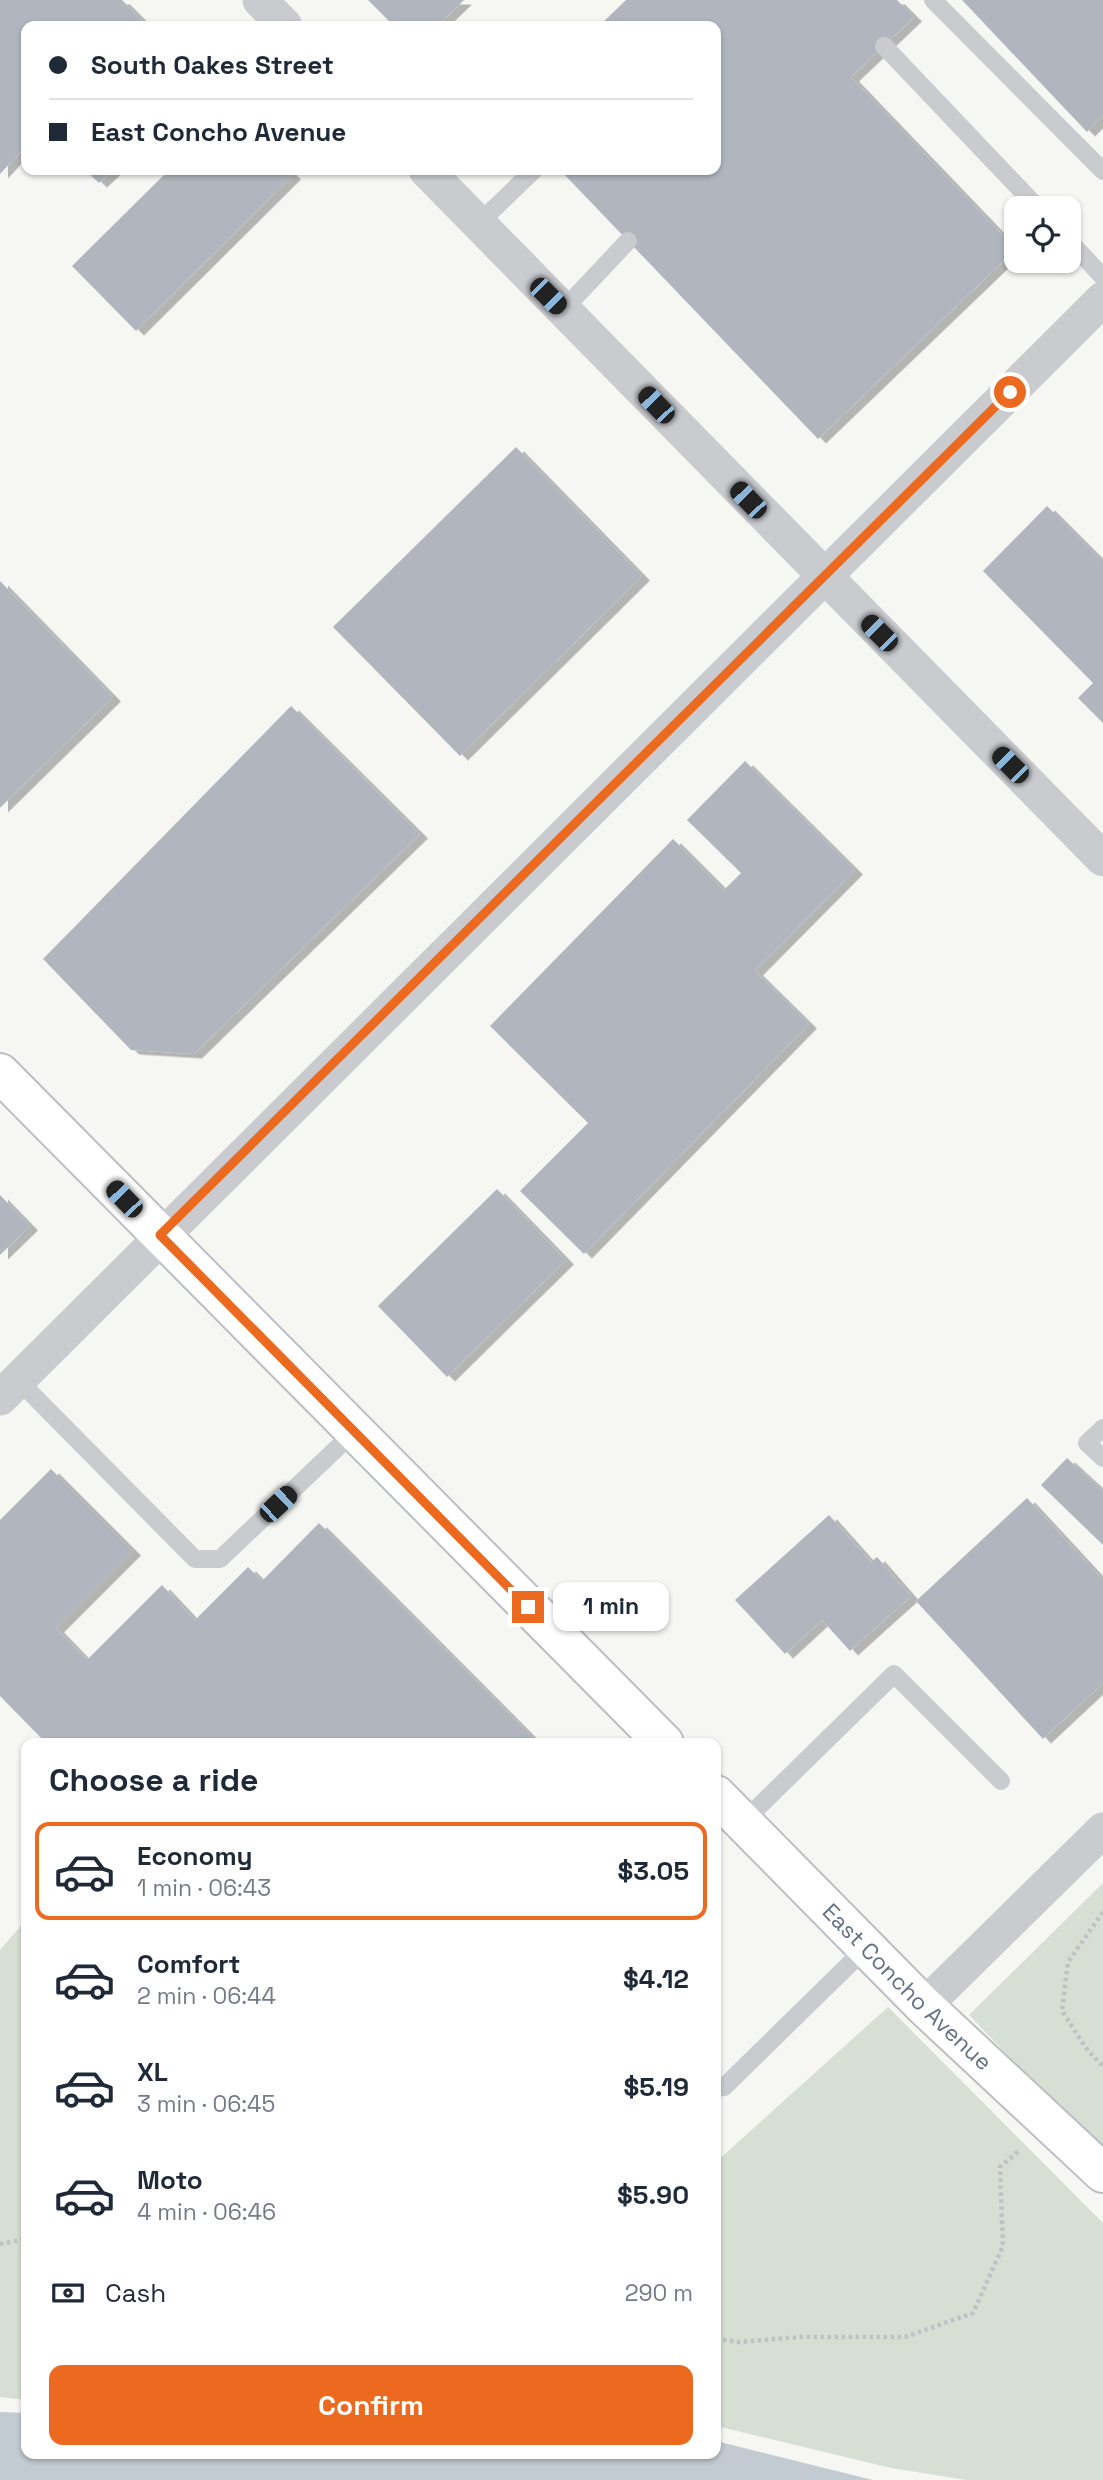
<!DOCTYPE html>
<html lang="en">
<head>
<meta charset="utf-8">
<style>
  :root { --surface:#fff; --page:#f6f6f7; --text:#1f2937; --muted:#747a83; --line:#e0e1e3; --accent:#eb6a1f }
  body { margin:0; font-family:"Space Grotesk",sans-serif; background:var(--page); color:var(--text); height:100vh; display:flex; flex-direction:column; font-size:26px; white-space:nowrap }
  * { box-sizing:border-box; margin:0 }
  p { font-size:23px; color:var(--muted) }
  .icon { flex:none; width:38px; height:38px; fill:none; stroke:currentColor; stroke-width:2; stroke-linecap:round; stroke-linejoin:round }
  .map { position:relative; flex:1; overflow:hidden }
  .details { position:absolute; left:21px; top:1738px; width:700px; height:721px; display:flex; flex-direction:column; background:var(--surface); border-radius:14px; box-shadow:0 2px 5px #0004 }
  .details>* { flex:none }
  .banner { position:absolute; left:21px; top:21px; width:700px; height:154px; border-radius:14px; box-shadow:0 2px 5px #0004; display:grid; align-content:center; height:154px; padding:0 28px; background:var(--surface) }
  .fabs { position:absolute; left:1004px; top:196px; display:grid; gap:14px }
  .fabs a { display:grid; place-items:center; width:77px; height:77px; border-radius:14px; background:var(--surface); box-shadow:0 2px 5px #0004; font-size:35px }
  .end { position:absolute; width:32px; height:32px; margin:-16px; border:9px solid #eb6a1f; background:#fff; box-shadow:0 0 0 4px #fff }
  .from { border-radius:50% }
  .bubble { position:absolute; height:49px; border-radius:14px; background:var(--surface); box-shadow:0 2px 5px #0004; font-size:23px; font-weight:600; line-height:49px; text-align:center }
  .car { position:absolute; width:21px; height:42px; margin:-21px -10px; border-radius:9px; box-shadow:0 0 5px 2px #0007; background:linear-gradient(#222 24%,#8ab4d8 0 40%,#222 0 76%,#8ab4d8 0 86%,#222 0) }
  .banner b { display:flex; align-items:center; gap:24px; height:66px; font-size:26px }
  .banner b+b { border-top:2px solid var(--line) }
  .banner i { width:18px; height:18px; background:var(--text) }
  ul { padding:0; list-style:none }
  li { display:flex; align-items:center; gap:21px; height:98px; margin:0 14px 10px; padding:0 14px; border:4px solid transparent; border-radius:14px }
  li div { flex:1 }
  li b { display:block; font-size:26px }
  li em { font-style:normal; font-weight:600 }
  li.selected { border-color:var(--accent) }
  li>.icon { width:63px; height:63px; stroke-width:1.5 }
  h2 { padding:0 28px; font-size:32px; line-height:84px }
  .pay { display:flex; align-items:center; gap:18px; height:77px; padding:0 28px; font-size:26px }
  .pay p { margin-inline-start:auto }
  .cta { display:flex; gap:14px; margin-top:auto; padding:14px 28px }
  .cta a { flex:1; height:80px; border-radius:14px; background:var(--accent); color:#fff; font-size:28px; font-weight:600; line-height:80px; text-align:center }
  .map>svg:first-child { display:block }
  .green { fill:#d7dfd4 }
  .water { fill:#c2cbd1 }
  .building { fill:#b1b6be; filter:url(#shadow) }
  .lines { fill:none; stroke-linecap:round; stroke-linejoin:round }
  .secondary-casing { stroke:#bbbec3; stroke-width:42 }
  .path { stroke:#c0c1c4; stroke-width:4.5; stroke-dasharray:3.5 3.5; stroke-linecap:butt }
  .lane { stroke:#c9cbcf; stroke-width:18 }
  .street { stroke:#c9cbcf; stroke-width:35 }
  .secondary { stroke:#fff; stroke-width:38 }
  .route { stroke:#eb6a1f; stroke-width:9 }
  .labels { text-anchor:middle; stroke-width:7; stroke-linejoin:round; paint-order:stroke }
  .street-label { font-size:23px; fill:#647286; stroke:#fff }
</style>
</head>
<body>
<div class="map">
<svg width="1103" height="2480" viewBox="0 0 1103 2480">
  <defs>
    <filter id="shadow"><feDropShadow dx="8" dy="4.5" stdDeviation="0" flood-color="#0004"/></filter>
  </defs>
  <rect width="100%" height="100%" fill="#f6f7f3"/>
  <g class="green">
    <polygon points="1103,1883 1103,2155 969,2015"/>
    <polygon points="26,1920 26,2400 0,2397 0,1950"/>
    <polygon points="888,2007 1103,2223 1103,2480 966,2480 891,2468 716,2426 716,2162"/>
  </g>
  <polygon class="water" points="0,2412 26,2413 26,2454 202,2454 220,2457 238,2454 716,2454 716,2441 873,2480 0,2480"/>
  <g class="building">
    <polygon points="0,0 122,0 148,26 26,26 26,146 0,174"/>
    <polygon points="368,0 464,0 437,26 394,26"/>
    <polygon points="626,0 897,0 914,17 851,77 1016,249 818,439 560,170 716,170 716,26 599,26"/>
    <polygon points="962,0 1103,0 1103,116 1087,132"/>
    <polygon points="85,170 113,170 99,183"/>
    <polygon points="169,170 288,170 293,175 136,331 72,266"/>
    <polygon points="516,447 642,576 460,756 333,627"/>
    <polygon points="1047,506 1103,562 1103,723 1078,698 1093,683 983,571"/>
    <polygon points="0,581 113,697 0,808"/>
    <polygon points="291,706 420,834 194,1054 131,1050 43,959"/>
    <polygon points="745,761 855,870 755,971 809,1024 584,1254 520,1191 588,1123 490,1026 673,839 724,890 741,873 687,820"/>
    <polygon points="497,1189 566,1260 447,1377 378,1306"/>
    <polygon points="0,1195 30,1226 0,1255"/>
    <polygon points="1067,1458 1103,1491 1103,1545 1041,1485"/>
    <polygon points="51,1469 133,1551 56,1628 87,1660 162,1585 195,1620 248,1567 262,1581 319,1523 538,1743 46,1743 0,1696 0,1520"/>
    <polygon points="1027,1498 1103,1580 1103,1683 1043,1739 916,1601"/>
    <polygon points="829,1515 871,1562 877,1557 911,1596 850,1651 822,1620 785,1654 735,1600"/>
  </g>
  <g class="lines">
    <g class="secondary-casing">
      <g id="secondary">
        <polyline points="0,1073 664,1743"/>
        <path id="s1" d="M 716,1795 L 924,2006 L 1103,2173"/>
      </g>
    </g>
    <g class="path">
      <polyline points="1103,1912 1068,1962 1062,2011 1088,2051 1103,2066"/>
      <polyline points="0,2244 26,2239"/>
      <polyline points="716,2339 739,2342 801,2337 905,2337 973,2313 1003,2246 1000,2167 1020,2150"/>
    </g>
    <g class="lane">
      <polyline points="933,0 1103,171"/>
      <polyline points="884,46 1038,208"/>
      <polyline points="478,224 534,170"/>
      <polyline points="1069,241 1103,277"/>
      <polyline points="563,310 628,241"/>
      <polyline points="18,1380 195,1559 220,1559 354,1432"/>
      <polyline points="1103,1428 1087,1443 1103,1458"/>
      <polyline points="743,1822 894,1674 1001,1781"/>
      <polyline points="716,2088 724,2087 868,1946"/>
    </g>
    <g class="street">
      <polyline points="260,0 285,26"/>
      <polyline points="426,170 1103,859"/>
      <polyline points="0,1398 1103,299"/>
      <polyline points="924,2006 1103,1830"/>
    </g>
    <use href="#secondary" class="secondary"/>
  </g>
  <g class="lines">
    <polyline class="route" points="528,1607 160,1235 1010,392"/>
  </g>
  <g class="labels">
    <g class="street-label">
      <text dy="8" stroke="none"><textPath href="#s1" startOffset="271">East Concho Avenue</textPath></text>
    </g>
  </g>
</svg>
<div class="fabs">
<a><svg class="icon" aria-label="locate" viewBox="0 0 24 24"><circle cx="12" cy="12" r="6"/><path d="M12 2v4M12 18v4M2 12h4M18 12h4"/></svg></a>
</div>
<i class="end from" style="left:1010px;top:392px"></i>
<i class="end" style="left:528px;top:1607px"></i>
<div class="bubble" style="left:553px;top:1582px;width:116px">1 min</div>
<i class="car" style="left:548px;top:296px;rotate:135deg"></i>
<i class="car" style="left:656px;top:405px;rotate:316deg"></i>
<i class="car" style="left:748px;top:500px;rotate:316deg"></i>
<i class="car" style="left:879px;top:633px;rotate:315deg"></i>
<i class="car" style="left:1010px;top:765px;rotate:315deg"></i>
<i class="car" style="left:124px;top:1199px;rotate:316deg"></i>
<i class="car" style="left:278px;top:1504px;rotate:47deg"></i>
<div class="banner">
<b><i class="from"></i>South Oakes Street</b>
<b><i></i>East Concho Avenue</b>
</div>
<section class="details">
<h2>Choose a ride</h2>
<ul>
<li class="selected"><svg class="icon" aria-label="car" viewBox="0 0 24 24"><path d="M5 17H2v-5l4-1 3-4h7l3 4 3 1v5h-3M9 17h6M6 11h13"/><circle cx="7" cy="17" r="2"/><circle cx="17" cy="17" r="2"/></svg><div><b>Economy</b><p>1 min · 06:43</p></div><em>$3.05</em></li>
<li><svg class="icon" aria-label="car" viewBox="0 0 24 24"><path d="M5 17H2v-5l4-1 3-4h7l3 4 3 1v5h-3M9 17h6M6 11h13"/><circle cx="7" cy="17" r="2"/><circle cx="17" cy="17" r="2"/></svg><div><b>Comfort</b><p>2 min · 06:44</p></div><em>$4.12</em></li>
<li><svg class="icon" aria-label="car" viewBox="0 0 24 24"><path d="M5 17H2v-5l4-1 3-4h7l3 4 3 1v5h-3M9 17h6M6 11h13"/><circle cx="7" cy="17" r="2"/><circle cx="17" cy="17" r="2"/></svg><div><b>XL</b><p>3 min · 06:45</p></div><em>$5.19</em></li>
<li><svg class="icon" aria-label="car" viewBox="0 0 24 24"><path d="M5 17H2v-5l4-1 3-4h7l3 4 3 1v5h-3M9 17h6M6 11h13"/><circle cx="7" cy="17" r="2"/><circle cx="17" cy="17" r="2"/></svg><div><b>Moto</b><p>4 min · 06:46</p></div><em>$5.90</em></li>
</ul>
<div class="pay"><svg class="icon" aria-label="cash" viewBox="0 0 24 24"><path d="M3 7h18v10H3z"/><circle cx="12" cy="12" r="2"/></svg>Cash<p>290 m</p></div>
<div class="cta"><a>Confirm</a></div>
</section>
</div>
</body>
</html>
